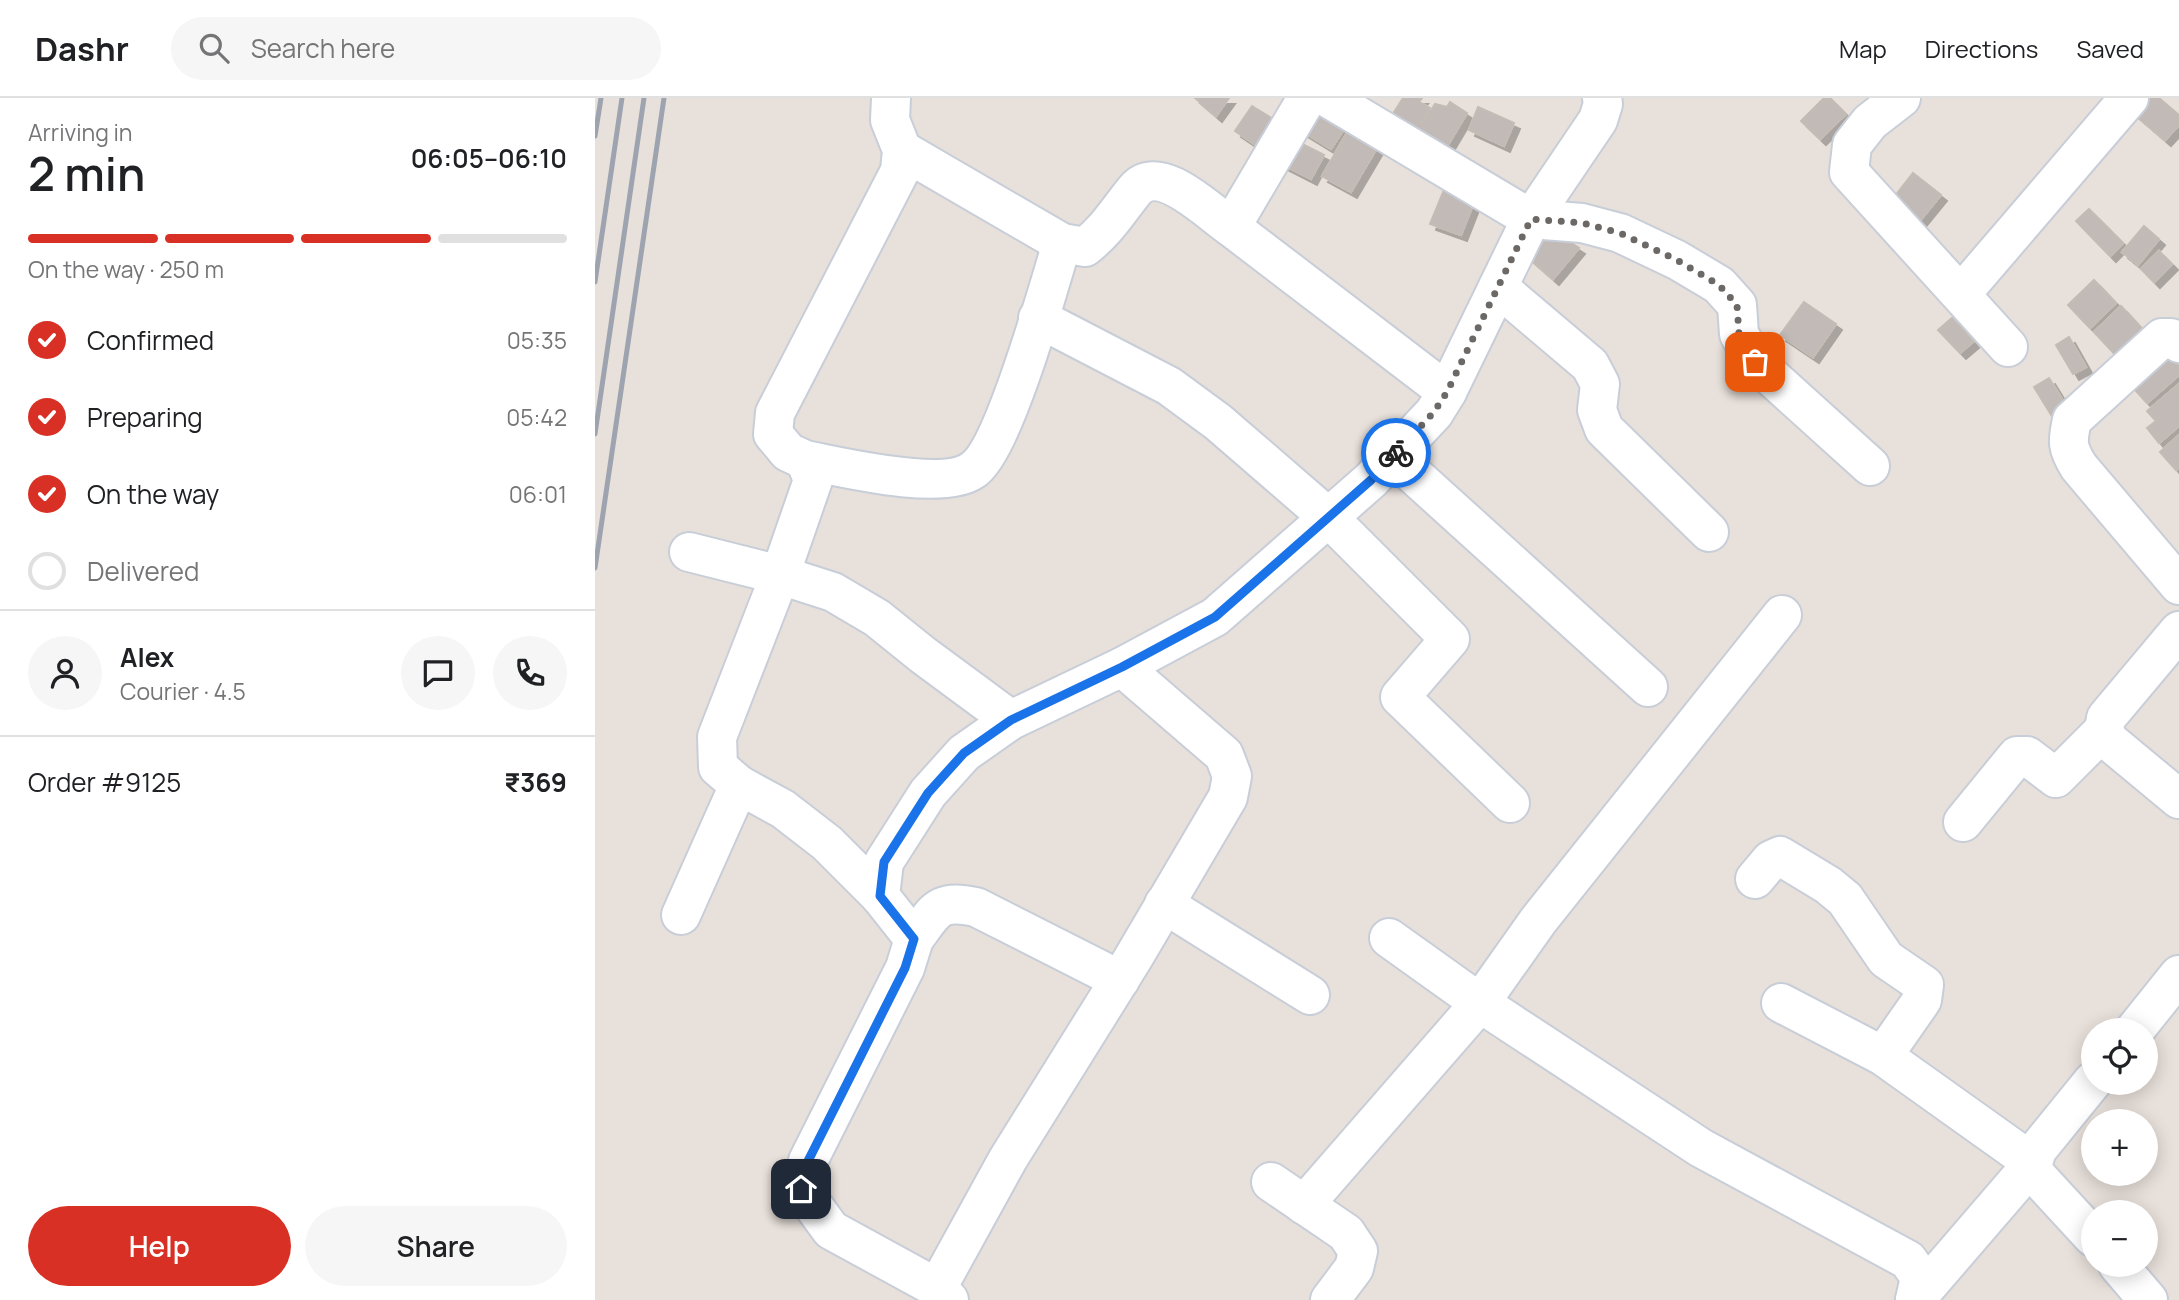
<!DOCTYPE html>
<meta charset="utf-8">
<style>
body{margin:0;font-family:Manrope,sans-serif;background:#f6f6f6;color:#202124;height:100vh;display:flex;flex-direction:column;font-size:26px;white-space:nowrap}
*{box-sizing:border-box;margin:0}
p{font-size:23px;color:#757577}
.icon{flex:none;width:38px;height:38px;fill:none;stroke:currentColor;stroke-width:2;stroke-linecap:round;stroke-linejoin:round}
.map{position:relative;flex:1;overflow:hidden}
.side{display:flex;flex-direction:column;background:#fff;width:595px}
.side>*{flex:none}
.tools{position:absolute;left:1486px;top:920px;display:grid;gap:14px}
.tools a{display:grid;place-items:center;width:77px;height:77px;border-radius:50%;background:#fff;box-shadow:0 4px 18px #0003;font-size:35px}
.pin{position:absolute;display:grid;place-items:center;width:60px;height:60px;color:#fff;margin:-30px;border-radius:14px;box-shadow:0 4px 10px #0006}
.courier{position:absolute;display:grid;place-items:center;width:70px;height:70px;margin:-35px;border:5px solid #1a73e8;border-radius:50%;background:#fff;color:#222;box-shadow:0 2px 9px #0007}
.overview em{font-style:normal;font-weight:600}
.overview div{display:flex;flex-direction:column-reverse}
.overview{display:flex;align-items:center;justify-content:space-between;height:119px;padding:0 28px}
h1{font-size:46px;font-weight:600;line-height:52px}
.bar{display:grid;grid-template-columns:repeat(4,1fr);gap:10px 7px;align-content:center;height:84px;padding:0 28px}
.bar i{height:9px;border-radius:5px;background:#e0e0e0}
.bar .active{background:#d93025}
.bar p{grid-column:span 4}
.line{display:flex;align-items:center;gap:18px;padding:0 28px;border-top:2px solid #e0e0e0}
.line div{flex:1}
.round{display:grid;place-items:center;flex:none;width:74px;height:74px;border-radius:37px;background:#f6f6f6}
ol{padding:0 28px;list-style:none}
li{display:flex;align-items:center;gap:21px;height:77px}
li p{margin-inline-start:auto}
li .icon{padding:7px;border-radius:50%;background:#d93025;color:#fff;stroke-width:4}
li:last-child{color:#757577}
li i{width:38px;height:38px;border:4px solid #e0e0e0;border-radius:50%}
.button{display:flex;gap:14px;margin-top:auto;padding:14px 28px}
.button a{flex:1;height:80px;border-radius:42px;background:#d93025;color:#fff;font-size:28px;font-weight:600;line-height:80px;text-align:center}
.button a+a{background:#f6f6f6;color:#202124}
header{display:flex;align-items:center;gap:42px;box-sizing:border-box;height:98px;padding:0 35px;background:#fff;border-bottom:2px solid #e0e0e0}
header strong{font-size:33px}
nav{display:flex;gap:38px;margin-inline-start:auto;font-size:24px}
.search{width:490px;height:63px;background:#f6f6f6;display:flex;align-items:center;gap:18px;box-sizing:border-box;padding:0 24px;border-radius:38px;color:#757577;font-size:26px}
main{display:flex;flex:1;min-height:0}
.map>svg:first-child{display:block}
.building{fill:#c1bab7;stroke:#c3bbb4;stroke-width:2;filter:url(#shadow)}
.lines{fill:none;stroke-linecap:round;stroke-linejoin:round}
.minor-casing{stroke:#c8ced8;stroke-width:42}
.minor{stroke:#fff;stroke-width:38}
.rail{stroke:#9ea3b0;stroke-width:5}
.done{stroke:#6b6866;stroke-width:7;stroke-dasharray:0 12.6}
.route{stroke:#1a73e8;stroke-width:9}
</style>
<header>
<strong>Dashr</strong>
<div class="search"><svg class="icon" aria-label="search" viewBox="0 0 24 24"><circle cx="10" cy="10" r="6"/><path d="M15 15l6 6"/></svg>Search here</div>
<nav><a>Map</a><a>Directions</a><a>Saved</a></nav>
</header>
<main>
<section class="side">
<div class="overview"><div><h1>2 min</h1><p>Arriving in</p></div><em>06:05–06:10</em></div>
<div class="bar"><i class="active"></i><i class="active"></i><i class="active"></i><i></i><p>On the way · 250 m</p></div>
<ol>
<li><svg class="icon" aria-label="check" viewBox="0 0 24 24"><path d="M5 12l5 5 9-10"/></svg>Confirmed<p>05:35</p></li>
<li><svg class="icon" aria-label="check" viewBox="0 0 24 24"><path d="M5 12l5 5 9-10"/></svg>Preparing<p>05:42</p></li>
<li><svg class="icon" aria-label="check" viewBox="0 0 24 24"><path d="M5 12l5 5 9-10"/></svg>On the way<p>06:01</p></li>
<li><i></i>Delivered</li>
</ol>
<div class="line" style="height:126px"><a class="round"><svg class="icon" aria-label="person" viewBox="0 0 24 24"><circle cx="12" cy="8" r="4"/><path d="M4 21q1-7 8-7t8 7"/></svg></a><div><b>Alex</b><p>Courier · 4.5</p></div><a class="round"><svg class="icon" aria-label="chat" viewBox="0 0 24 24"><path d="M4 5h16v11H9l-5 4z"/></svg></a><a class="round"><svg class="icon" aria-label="phone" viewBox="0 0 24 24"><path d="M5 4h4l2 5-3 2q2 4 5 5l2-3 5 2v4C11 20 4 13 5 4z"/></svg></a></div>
<div class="line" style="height:91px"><div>Order #9125</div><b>₹369</b></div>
<div class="button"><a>Help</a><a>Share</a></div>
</section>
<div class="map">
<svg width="1584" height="1202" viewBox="0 0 1584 1202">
<defs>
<filter id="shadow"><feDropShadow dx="6" dy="6" stdDeviation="0" flood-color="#0004"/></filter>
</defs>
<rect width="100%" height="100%" fill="#e8e0da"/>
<!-- building -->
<g class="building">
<path d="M600,0H634L621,18Z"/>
<path d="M808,0H827L824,4L835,10L819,34L796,19Z"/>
<path d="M1229,0H1235L1251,16L1225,41L1206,23Z"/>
<path d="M1545,0H1564L1584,17V27L1570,42L1535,12Z"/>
<path d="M855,4L872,15L850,52L822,36L840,6L852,9Z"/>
<path d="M717,7L751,28L736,51L702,30Z"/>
<path d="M657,8L681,23L664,49L640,33Z"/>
<path d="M883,9L919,25L909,48L874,32Z"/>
<path d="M754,31L783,48L756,94L727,78Z"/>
<path d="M693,39L729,57L716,81L681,63Z"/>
<path d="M1318,75L1346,97L1323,125L1296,103Z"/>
<path d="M849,92L879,104L866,137L835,126Z"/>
<path d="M1494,111L1528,145L1515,158L1481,123Z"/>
<path d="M1549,128L1564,141L1543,167L1527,154Z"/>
<path d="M955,131L984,150L958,181L926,153Z"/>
<path d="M1564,153L1577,166L1559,184L1546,171Z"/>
<path d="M1499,182L1521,205L1495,230L1473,207Z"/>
<path d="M1209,204L1241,226L1218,259L1185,237Z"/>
<path d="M1526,208L1556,241L1529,266L1499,234Z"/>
<path d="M1357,220L1378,244L1365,255L1343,232Z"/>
<path d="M1474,239L1491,269L1478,276L1461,247Z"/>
<path d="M1570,254L1584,269V277L1552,305L1534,285Z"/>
<path d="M1454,280L1473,311L1458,320L1439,289Z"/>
<path d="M1584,286V328L1564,345L1552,330L1561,323L1552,313Z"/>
<path d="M1584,337V369L1581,372L1565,354Z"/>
</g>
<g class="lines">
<!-- minor casing -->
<g class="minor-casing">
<g id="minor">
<path d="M712,0L636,129L852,294"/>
<path d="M733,0L936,121L987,125L1025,135L1082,162L1124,187L1142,207L1144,236L1160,264L1275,368"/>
<path d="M1306,0L1275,24L1257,47L1254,74L1413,249"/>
<path d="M307,52L467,145L490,149C513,131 522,114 540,92C564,63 614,114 636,129"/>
<path d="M903,189L995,267L1005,286L1002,312L1009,331L1114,434"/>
<path d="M1366,196L1534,0"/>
<path d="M443,220L574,288L623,324L734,420L855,541L805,599L915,705"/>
<path d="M1584,245L1576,240H1567L1477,322C1472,344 1472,350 1484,369L1584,487"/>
<path d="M798,358L1053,589"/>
<path d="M210,362C246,369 348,394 378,372C409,351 454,188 467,145"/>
<path d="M94,454L185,477L238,494L282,520L328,557L416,622"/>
<path d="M1584,533L1511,620L1509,632L1514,643L1584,701"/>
<path d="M1368,724L1422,658H1432L1461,680L1509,632"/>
<path d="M1160,781L1176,762L1185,758L1233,787L1250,801L1291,861L1329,887L1327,902L1288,958"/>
<path d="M285,798L232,745L188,711L144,687L123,669L122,639L185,477L218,382L210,362L193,354L178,336L180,315L305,73L307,52L295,22L296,0"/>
<path d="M569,806L715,897"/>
<path d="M86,817L144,687"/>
<path d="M794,840L885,905L1106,1050L1313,1162L1325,1179L1320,1202"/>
<path d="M319,841C341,812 342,801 381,809L525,882"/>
<path d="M1186,905L1288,958L1438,1065L1320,1202"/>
<path d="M1539,933L1584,877"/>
<path d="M1498,983L1442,1052L1438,1065L1440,1076L1498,1139"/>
<path d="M676,1084L751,1135L763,1153L759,1170L735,1202"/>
<path d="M709,1107L885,905L943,823L1187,517"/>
<path d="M1523,1167L1553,1202"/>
<path d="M342,1190L413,1061L537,862L633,699L637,678L629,657L527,569"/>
<path d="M354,1202L342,1190L236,1132L206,1091L213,1063L310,870L319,841L285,798L289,764L333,695L369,655L416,622L527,569L620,519L776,382L839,315L852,294L936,121L1003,22L1008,6L1007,0"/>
</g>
</g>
<!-- minor -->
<use href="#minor" class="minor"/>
<!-- rail -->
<g class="rail">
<path d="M0,38L6,0"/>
<path d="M0,184L27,0"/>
<path d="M0,336L49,0"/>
<path d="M0,470L69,0"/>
</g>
</g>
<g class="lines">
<!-- done -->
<path class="done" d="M801,355L839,314L852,294L936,121L987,125L1025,135L1082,162L1124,187L1142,207L1144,236L1160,264"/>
<!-- route -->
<path class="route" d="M206,1091L213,1063L310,870L319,841L285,798L289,764L333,695L369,655L416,622L527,569L620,519L776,382L801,355"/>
</g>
</svg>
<div class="tools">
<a><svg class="icon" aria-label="locate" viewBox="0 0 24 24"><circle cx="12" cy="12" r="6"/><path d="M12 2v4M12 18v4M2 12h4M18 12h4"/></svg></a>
<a>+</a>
<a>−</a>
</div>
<div class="pin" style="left:1160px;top:264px;background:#ea580c"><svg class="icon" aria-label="bag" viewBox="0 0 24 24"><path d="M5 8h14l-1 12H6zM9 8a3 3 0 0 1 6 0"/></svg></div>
<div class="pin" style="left:206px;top:1091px;background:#1f2937"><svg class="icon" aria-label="home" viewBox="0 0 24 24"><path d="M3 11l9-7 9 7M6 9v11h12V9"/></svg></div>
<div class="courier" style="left:801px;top:355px"><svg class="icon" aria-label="bike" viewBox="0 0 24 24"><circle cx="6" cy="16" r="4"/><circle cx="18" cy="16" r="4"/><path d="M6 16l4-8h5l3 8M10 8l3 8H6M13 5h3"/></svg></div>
</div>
</main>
